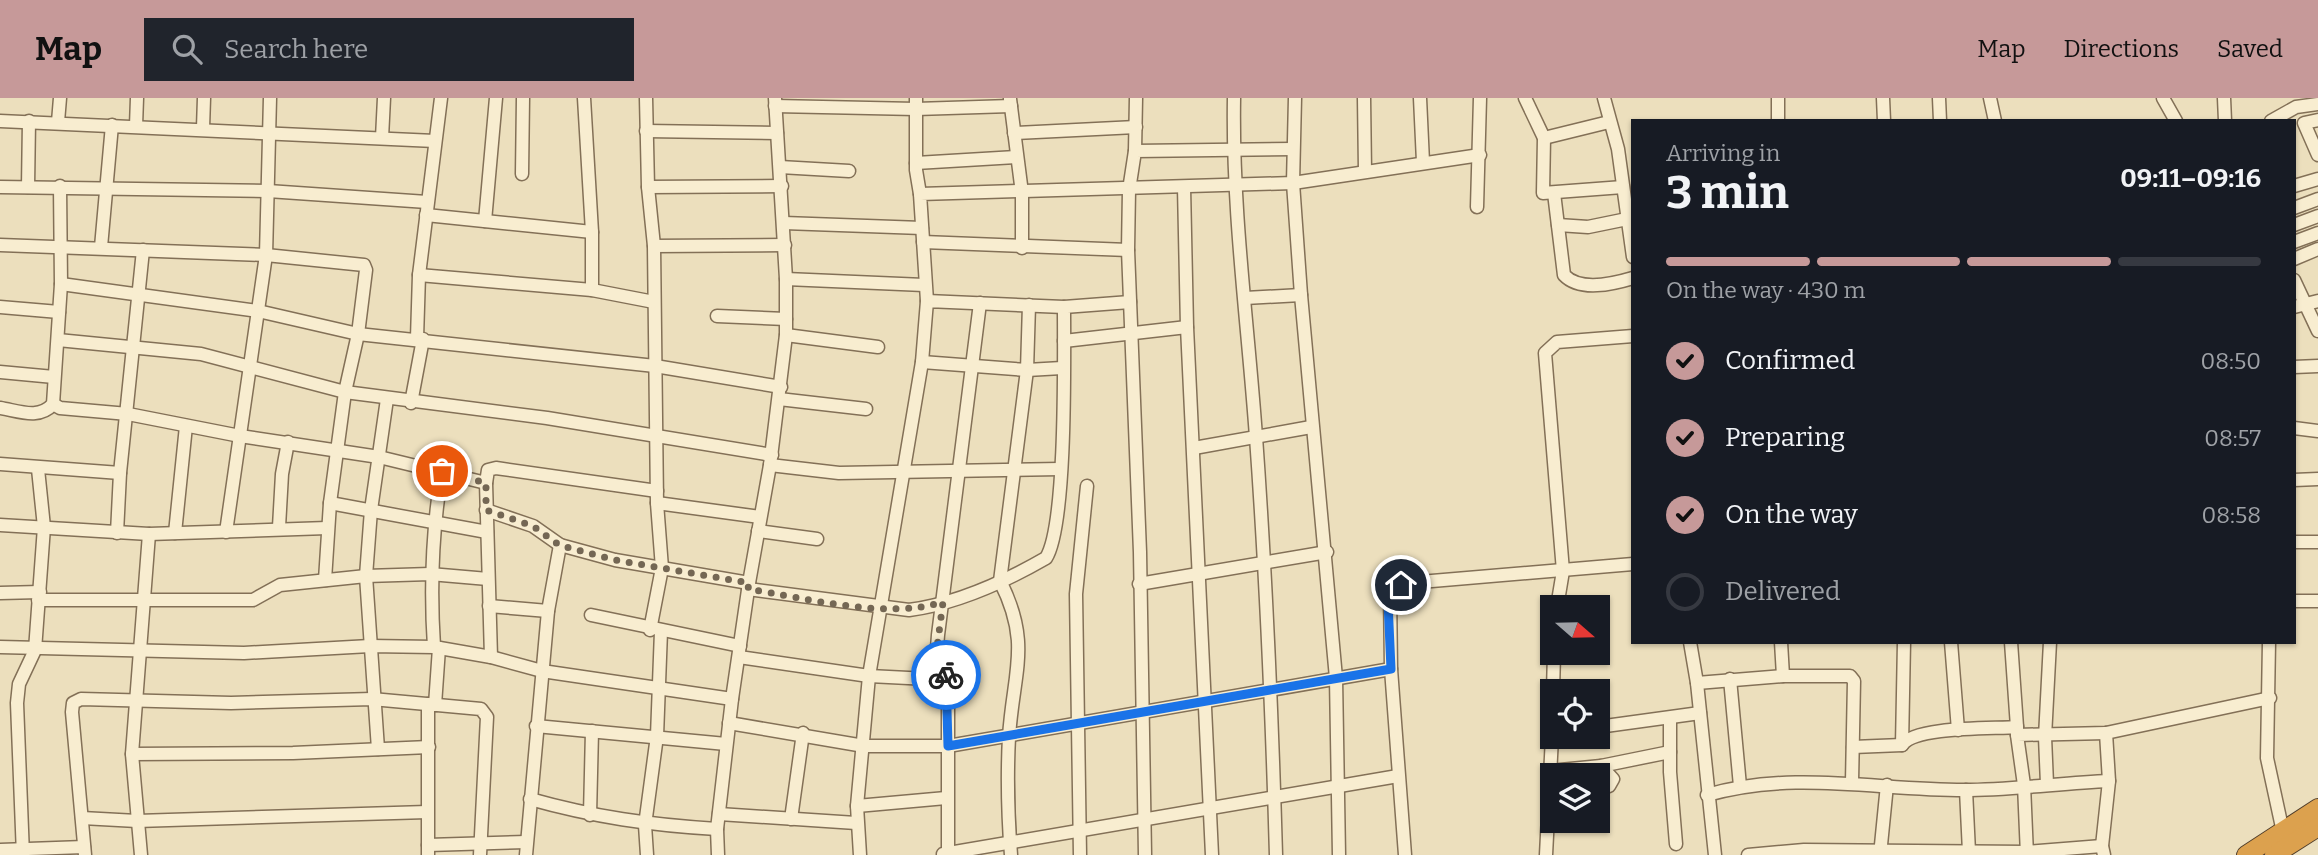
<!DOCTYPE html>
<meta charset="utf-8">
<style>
body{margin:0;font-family:Bitter,serif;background:#20242c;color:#f1f3f6;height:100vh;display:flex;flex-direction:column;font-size:26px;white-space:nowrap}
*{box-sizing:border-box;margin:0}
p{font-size:23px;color:#9ea1a6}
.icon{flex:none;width:38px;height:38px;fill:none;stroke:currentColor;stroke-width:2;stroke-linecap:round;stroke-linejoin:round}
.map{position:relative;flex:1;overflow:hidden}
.side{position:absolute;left:1631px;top:21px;width:665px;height:525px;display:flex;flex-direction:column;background:#171b24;border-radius:0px;box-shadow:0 2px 5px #0004}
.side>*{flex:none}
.needle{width:46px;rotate:110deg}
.fabs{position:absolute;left:1540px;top:497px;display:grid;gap:14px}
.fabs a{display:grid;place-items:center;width:70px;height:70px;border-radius:0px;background:#171b24;box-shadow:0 2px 5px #0004;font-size:35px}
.pin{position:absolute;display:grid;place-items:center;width:60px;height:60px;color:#fff;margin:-30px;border:4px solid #fff;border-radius:50%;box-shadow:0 2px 7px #0007}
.courier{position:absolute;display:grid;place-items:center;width:70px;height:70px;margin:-35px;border:5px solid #1a73e8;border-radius:50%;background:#fff;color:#222;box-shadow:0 2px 9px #0007}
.summary em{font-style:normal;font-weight:700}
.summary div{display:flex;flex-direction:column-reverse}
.summary{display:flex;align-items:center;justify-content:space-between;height:119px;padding:0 35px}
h1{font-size:46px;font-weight:700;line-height:52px}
.bar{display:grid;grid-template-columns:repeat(4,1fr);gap:10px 7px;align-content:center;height:84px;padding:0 35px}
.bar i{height:9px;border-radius:5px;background:#363941}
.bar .active{background:#c69999}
.bar p{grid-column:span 4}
ol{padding:0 35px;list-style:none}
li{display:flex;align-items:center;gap:21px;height:77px}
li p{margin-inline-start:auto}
li .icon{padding:7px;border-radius:50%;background:#c69999;color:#111;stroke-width:4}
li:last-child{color:#9ea1a6}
li i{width:38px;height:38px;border:4px solid #363941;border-radius:50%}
header{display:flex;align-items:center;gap:42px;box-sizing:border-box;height:98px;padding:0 35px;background:#c69999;color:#111}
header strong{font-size:33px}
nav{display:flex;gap:38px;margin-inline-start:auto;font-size:24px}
.search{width:490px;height:63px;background:#20242c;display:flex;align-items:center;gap:18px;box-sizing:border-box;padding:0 24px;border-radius:0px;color:#9ea1a6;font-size:26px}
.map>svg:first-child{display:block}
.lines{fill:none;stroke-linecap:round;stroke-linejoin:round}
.minor-casing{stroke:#837057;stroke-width:15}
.highway-casing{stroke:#513e2b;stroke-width:20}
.minor{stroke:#f8edd0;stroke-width:12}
.highway{stroke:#dca14e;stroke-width:18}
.done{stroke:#746754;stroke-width:7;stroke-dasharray:0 12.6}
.route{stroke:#1a73e8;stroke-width:9}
</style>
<header>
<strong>Map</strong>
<div class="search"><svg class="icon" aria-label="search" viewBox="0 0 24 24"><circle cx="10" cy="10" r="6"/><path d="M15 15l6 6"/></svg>Search here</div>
<nav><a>Map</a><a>Directions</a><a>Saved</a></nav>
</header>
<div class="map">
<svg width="2318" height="757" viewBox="0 0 2318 757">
<rect width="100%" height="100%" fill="#ecdfbd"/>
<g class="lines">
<!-- minor casing -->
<g class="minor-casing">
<g id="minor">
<path d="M584,0L592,134V192"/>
<path d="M646,0L648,89L654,148L657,405L662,470L650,532"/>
<path d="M916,0V72L920,96"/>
<path d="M1234,0C1232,113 1248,226 1256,339C1266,478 1272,617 1276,757"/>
<path d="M1295,0L1293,85L1301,197L1336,580L1339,757"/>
<path d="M1364,0L1365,73"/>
<path d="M1420,0L1423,64"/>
<path d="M1525,0L1544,40L1543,95L1623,89"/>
<path d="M1604,0L1618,51L1633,159"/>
<path d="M1778,0V23"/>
<path d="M1883,0L1884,23"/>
<path d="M1939,0L1940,23"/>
<path d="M1990,0L1995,23"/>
<path d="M2163,0L2176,23"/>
<path d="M2224,0L2225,23"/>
<path d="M1010,1L1022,95V150"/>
<path d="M775,8L916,11L1011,8"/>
<path d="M2318,22L2304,25L2318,57"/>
<path d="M0,23L435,43"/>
<path d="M2271,23L2296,9L2318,6"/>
<path d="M58,24L60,0"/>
<path d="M136,28L137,0"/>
<path d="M203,30L204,0"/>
<path d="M646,33L777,35"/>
<path d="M1014,35L1136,29"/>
<path d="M382,40L384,0"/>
<path d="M1544,40L1609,24"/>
<path d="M1135,53L1136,0"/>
<path d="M916,65L1016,59"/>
<path d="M780,69L849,73"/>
<path d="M522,76L523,0"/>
<path d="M2294,88L2318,81"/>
<path d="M0,89L268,93L427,104"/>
<path d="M28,89L29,23"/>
<path d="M648,89L782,88"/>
<path d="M1184,89L1187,229L1212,757"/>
<path d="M1554,95L1564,177C1580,194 1613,186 1633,180"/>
<path d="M1477,109L1480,0"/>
<path d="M2294,110L2318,101"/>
<path d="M426,117L592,134"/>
<path d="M485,123L496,0"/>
<path d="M784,125L922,130"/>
<path d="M1558,127L1588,129L1632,120"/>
<path d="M2294,127L2318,118"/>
<path d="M923,144L1128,152"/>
<path d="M2294,144L2318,135"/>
<path d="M0,147L266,157L364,167L366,172L358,236L345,294L330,405L325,482"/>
<path d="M654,148L785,147"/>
<path d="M101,149L112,27"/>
<path d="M2294,161L2318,151"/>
<path d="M419,177L592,192L654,204"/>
<path d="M786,181L924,187"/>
<path d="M2294,182L2318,233"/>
<path d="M61,186L258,213L358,236L655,268L781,289"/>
<path d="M1245,200L1301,197"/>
<path d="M927,203L920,96L1293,85L1480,57"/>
<path d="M0,209L59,214"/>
<path d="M2294,209L2318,203"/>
<path d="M717,218L786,221"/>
<path d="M786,237L878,249"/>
<path d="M417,240L419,177L441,0"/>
<path d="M58,242L201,256L345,294L547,320L772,357"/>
<path d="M1064,243L1187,229"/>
<path d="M922,264L1027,272L1062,270"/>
<path d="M2294,269L2318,268"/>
<path d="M0,274L54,279"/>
<path d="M779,301L866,311"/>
<path d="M411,305L423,241"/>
<path d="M53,306L60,310L128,316L240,338L379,359L486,385"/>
<path d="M0,310C19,313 39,322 53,306L61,186L60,88"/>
<path d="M2294,330L2318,333"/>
<path d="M1194,350L1311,329"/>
<path d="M0,366L120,375"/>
<path d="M770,367L839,375L1060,371"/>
<path d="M2294,382L2318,381"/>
<path d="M330,405L487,434"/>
<path d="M657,405L760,419"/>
<path d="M486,412L533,428L560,447L615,462L749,485"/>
<path d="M0,427L149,436L327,430"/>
<path d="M279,429L282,376L288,344"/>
<path d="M758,433L817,441"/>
<path d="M226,434L266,157L270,0"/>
<path d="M117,435L120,375L143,152"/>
<path d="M175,435L186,328"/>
<path d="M2294,444H2318"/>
<path d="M1139,486L1327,454"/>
<path d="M748,491L909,512C955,506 1006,483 1046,460C1067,427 1064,256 1064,209L1130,204"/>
<path d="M0,495L40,494"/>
<path d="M38,502H253L280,487L366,478L430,476L488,481"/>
<path d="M2294,503H2318"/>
<path d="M489,508L548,513"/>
<path d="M1557,509L1563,473L1545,255L1557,244L1633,238"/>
<path d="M591,517L740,548"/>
<path d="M1690,544L1697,585L1715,757"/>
<path d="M1781,544L1783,578"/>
<path d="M1951,544L1958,632"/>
<path d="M2011,544L2017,629"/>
<path d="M2269,544L2267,660L2283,734"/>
<path d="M0,549L244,555L370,548L434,549L491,559L542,573L732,601"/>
<path d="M434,549C430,489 432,433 442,373"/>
<path d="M491,559L486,385L488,372L496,370L657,393"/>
<path d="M739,559L869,578L948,582"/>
<path d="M1730,581L1740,688"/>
<path d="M1697,585L1783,578H1850L1854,583L1852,684"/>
<path d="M1553,593L1554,555"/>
<path d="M428,606V757"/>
<path d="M435,607L439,550"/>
<path d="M1670,620V674L1676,746"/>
<path d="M729,625L864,648H948L1391,571"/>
<path d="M536,628L726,646"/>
<path d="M1598,629L1700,615"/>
<path d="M1902,647L1904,544"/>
<path d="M1853,649L1902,647C1915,628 1993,631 2017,629V637"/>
<path d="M378,651L366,478L371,412L387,301"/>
<path d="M132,656L293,655L429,649"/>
<path d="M1550,673L1601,668L1670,654"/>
<path d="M2047,686L2045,639L2050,544"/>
<path d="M1598,691L1609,688L1613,681L1601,668"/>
<path d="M1966,692L1969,754"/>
<path d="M1707,697C1794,672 1876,692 1964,692C2012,692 2061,685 2109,683"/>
<path d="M530,701C594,719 650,727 717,731"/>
<path d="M857,708L946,700"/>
<path d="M719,716L856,725"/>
<path d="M590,717L592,633"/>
<path d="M82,720L137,723L427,714"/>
<path d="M791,721L803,635"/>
<path d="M428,747L526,744"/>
<path d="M0,752L84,749"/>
<path d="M943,756L1398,678"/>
<path d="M23,757L17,605L19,586L35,552L44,429L38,371"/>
<path d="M85,757L72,614L73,605L81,601L231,605L372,601L481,611L487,619L480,757"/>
<path d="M141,757L132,656L149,436"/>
<path d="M526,757L548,513L560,447"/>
<path d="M647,757L645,727L657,638L661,533"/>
<path d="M718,757L717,731L732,601L749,485L770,367L786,237V181L775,0"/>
<path d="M860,757L857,708L869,578L922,264L927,203L1064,209"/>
<path d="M948,757V582L937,550L938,537L980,205"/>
<path d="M1011,757C1008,719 1007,677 1009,639C1013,574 1032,546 1000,483L1027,272L1029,207"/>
<path d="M1080,757L1076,496L1087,388"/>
<path d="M1145,757L1140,454L1128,152L1129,92L1135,53L1293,51"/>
<path d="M1405,757L1391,571L1390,494L1401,487L1420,484L1633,466"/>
<path d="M1546,757L1552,639"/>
<path d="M1748,757L1804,752L2026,754L2102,748"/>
<path d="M1880,757L1887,687"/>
<path d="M2027,757L2024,687L2017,637L2106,635L2270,600"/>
<path d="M2104,757L2102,748L2109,683L2106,635"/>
</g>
</g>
<!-- highway casing -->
<g class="highway-casing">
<g id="highway">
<path d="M2246,757L2318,710"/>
<path d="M2274,757L2318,729"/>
</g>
</g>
<!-- minor -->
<use href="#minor" class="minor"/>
<!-- highway -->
<use href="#highway" class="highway"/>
</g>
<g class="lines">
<!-- done -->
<path class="done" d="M442,373L486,385V412L533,428L559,447L615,462L749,485L748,491C807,500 885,522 943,504L937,550L946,577"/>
<!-- route -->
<path class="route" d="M946,577L948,648L1391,571L1388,504L1391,494L1401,487"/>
</g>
</svg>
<div class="fabs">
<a><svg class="needle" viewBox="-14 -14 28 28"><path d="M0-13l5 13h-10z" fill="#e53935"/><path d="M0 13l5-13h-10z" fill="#9ea1a6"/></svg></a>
<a><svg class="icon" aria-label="locate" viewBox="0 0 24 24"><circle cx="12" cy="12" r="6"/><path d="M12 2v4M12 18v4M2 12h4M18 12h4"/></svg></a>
<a><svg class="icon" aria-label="layers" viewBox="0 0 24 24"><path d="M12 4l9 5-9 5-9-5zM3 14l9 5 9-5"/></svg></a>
</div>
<div class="pin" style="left:442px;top:373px;background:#ea580c"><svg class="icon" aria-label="bag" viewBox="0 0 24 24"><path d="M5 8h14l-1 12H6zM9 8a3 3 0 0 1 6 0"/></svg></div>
<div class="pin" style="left:1401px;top:487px;background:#1f2937"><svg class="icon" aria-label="home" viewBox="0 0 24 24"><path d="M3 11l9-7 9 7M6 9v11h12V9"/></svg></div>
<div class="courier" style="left:946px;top:577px"><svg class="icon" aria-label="bike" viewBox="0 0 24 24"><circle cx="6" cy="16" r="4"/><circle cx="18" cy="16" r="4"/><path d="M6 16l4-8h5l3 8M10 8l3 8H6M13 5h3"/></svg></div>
<section class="side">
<div class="summary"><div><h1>3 min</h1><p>Arriving in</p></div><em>09:11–09:16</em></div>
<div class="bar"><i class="active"></i><i class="active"></i><i class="active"></i><i></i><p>On the way · 430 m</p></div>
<ol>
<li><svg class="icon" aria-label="check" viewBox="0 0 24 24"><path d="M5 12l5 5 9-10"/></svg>Confirmed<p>08:50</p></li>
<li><svg class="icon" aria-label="check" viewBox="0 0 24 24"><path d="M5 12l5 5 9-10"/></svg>Preparing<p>08:57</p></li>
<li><svg class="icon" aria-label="check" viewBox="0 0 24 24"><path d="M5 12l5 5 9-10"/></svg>On the way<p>08:58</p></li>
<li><i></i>Delivered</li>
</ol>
</section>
</div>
